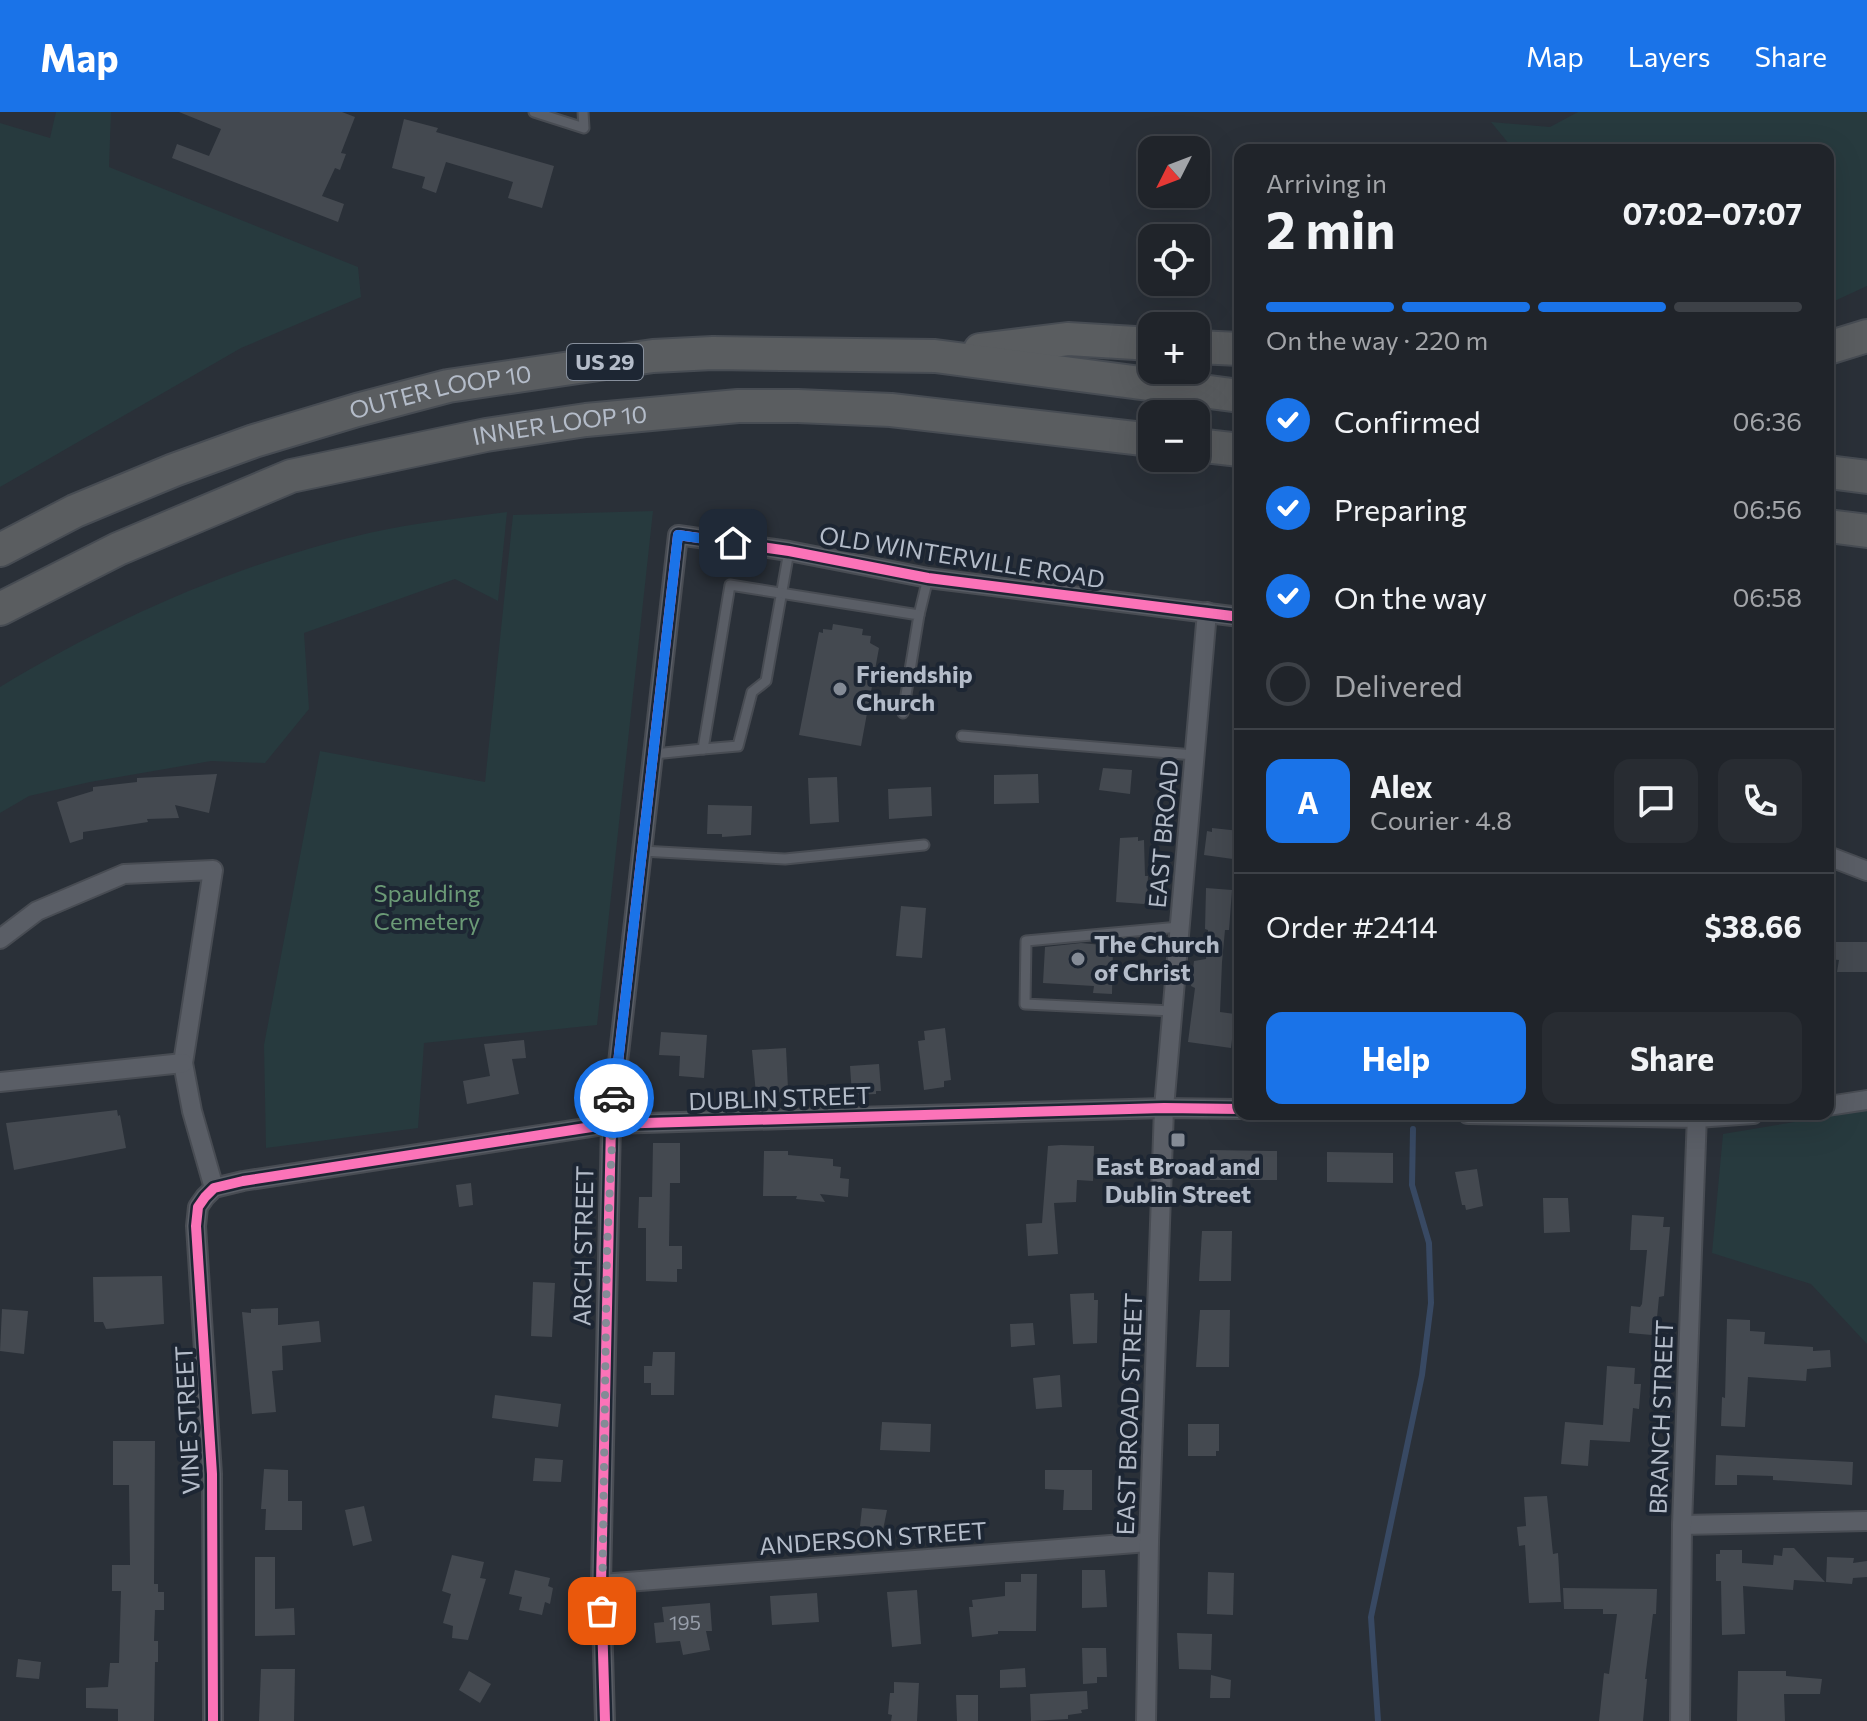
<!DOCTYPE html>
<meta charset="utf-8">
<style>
body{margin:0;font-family:Commissioner,sans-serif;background:#282c32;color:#f1f3f6;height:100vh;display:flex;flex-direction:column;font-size:30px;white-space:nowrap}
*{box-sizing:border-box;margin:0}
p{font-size:26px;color:#a2a4a8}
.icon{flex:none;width:44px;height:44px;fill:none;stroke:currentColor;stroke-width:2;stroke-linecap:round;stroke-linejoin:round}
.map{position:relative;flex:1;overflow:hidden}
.details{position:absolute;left:1234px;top:32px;width:600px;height:976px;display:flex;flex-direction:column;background:#20242a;border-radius:16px;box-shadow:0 8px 32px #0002,0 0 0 2px #3d4147}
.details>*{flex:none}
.needle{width:52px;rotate:228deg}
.buttons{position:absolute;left:1138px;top:24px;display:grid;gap:16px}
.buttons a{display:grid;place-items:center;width:72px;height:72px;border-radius:16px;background:#20242a;box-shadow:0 8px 32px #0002,0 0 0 2px #3d4147;font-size:40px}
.pin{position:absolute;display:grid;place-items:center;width:68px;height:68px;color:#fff;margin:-34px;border-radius:16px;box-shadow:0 4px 12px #0006}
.courier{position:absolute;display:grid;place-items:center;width:80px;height:80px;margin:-40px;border:6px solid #1a73e8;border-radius:50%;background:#fff;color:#222;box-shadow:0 2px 10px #0007}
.overview em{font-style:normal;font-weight:700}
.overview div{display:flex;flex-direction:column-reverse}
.overview{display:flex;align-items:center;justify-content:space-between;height:136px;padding:0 32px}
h1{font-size:52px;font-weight:700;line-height:60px}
.bar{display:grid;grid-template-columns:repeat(4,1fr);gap:12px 8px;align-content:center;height:96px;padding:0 32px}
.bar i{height:10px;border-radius:6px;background:#3d4147}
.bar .selected{background:#1a73e8}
.bar p{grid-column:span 4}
.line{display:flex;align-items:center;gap:20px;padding:0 32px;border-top:2px solid #3d4147}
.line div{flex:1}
.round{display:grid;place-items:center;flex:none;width:84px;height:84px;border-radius:16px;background:#282c32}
ol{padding:0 32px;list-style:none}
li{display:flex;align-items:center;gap:24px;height:88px}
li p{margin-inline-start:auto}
li .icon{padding:8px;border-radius:50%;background:#1a73e8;color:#fff;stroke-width:4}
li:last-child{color:#a2a4a8}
li i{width:44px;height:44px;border:4px solid #3d4147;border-radius:50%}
.primary-button{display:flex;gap:16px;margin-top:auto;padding:16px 32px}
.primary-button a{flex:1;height:92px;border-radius:16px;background:#1a73e8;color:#fff;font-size:32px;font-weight:700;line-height:92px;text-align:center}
.primary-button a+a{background:#282c32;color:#f1f3f6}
header{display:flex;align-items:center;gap:48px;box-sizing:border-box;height:112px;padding:0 40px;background:#1a73e8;color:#fff}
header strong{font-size:38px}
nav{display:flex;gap:44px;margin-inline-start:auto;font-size:28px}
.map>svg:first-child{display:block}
.green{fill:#273a3e}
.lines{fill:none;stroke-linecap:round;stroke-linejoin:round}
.stream{stroke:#384963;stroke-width:6}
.building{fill:#444950}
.service-casing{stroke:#484c53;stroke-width:13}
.minor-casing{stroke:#484c53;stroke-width:22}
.motorway-casing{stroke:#474c53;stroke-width:36}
.service{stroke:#5a5e66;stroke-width:9}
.minor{stroke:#5a5e66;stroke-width:18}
.motorway{stroke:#5a5d60;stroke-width:32}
.cycleway-casing{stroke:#1d2633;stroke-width:15}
.cycleway{stroke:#fb73b8;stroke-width:10}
.done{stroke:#848b96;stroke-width:8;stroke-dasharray:0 14.4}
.route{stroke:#1a73e8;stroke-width:10}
.poi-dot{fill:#848b96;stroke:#1d2633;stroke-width:3}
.labels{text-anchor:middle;stroke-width:8;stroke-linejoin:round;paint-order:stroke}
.number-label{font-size:20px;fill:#989fab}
.shield{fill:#1d2633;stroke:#878f9c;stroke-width:2}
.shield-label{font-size:22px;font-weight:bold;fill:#b4bcc9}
.street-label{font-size:24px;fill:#b4bcc9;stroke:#1d2633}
.poi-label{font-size:24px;font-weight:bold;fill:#b4bcc9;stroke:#1d2633;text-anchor:start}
.park-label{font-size:24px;fill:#6b9a76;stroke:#1d2633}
</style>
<header>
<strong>Map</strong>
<nav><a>Map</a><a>Layers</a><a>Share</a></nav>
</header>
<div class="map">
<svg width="1867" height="1609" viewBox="0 0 1867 1609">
<rect width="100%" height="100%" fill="#2a3038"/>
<!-- green -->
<g class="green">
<path d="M56,0H111L109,55L358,155L361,185L241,236L0,375V11L50,26Z"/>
<path d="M1578,0H1867V174L1828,192V38H1514L1491,10L1550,15Z"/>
<path d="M653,399L597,913L424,931L418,1016L266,1036L264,933L320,639L485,670L513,403Z"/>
<path d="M507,400L498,489L455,467L304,521L309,597L265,651L211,649L90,670L29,684L0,701V575C112,507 241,450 369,421C414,411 461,406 507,400Z"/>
<path d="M1867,998V1232L1811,1172L1712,1141L1723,1022Z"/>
</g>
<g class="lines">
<!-- stream -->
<path class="stream" d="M1378,1609L1371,1505L1422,1263L1431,1191L1429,1131L1412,1073L1413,1017"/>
</g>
<!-- building -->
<g class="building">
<path d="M179,0H342L355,5L341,41L346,42L340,58L335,56L322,84L344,92L338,110L172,46L177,32L209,44L221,17Z"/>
<path d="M404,7L438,16L436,20L554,54L542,96L508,86L513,70L446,50L436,81L422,76L425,65L392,56Z"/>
<path d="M833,512L863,517L862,523L871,524L870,531L879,536L861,634L799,623L819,520L823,521V517L832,518Z"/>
<path d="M1103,656L1132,658L1130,682L1099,678Z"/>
<path d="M217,662L209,701L175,693L179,706L147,707L148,710L83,720V727L70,731L57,690L93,679V675L137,670V666Z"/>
<path d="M1038,662L1039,691L994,692V663Z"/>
<path d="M837,665L839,710L810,712L808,666Z"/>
<path d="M931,675L932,704L889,707L888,677Z"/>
<path d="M708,693L752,694L751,723L722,725V722H707Z"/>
<path d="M1212,716L1240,719V748L1204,743L1207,719L1212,720Z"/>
<path d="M1138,725V729L1144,728L1145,764H1148L1147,789L1144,792L1116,790L1120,726Z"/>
<path d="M1206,776L1232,778L1229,818H1225L1222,850L1220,900L1235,902L1231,936L1188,930L1195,876L1191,874L1194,849L1206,847L1208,818L1205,817Z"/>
<path d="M901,794L926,796L922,846L896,844Z"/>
<path d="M1828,830H1867V860H1837L1839,848L1828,847Z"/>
<path d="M1081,831L1113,834L1112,882L1093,881L1094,874L1043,871L1045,835Z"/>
<path d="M945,916L951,968L944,969V975L924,978L918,929L925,928L924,919Z"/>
<path d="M661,920L707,923L704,966L679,964L680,944L659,943Z"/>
<path d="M524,928L526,946L512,947L519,982L467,992L463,969L490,964L484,932Z"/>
<path d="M786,936L788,977L786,980L756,982L752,938Z"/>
<path d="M879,952L881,979H876V982L852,983L850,954Z"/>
<path d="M117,998L118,1004L120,1003L126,1036L14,1058L6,1011Z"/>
<path d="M653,1031H680V1071H670L669,1134H682V1157H677V1170L646,1169V1116H638L639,1085H652Z"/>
<path d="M1061,1033L1094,1034L1093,1069L1077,1068L1076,1090L1054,1091L1058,1142L1028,1144L1026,1112L1042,1111L1048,1034Z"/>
<path d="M1210,1038L1277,1039V1068H1210Z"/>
<path d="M764,1039H788V1043L833,1047V1054L841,1055L840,1066L849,1067L848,1085L820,1082L825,1090L796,1087L797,1084H763Z"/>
<path d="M1327,1040L1393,1041V1071L1327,1070Z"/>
<path d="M1477,1057L1483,1094L1466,1098L1465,1093H1462L1455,1060Z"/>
<path d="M471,1071L473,1093L459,1095L456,1073Z"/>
<path d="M1543,1086H1568L1570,1120L1544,1121Z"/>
<path d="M1632,1103L1664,1105L1663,1115H1670L1664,1184L1659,1185L1656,1216L1653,1215L1652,1223L1629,1221L1631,1194L1640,1195L1642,1192L1647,1138H1630Z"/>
<path d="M1202,1119H1232L1231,1169H1199Z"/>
<path d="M162,1164L164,1212L106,1217L103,1210H94L93,1165Z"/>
<path d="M533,1170L555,1171L552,1225L531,1224Z"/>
<path d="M1094,1181V1188H1098L1097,1231L1073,1232L1070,1182Z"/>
<path d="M278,1196V1213L319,1209L321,1230L282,1234L283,1258L272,1259L276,1300L252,1302L242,1200L251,1201V1197Z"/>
<path d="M2,1197L28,1199L24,1242L0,1239Z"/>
<path d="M1200,1198H1230L1229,1255H1196Z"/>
<path d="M1727,1207L1750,1208V1219L1765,1220L1764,1232L1813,1235V1239L1830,1238L1831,1255L1807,1257L1806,1269L1748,1265L1745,1315L1721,1314L1722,1285L1725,1286Z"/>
<path d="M1033,1211L1035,1233L1011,1235L1010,1212Z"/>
<path d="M653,1240H675L674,1283H651V1271H644V1254H652Z"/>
<path d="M1607,1254L1635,1256L1634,1272H1641L1639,1297L1633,1296L1630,1330L1590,1328L1588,1354L1561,1352L1565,1310L1603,1313Z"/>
<path d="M1060,1263L1062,1295L1036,1297L1033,1266Z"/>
<path d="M495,1283L561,1292L558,1315L492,1306Z"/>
<path d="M882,1310L931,1312L930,1340L880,1338Z"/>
<path d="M1188,1312H1219V1339H1216V1344H1188Z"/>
<path d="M113,1329H155L154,1472H158V1480H164V1498H155L154,1529H158V1550H155L154,1609H118V1597L86,1596V1576L108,1575L110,1551H119L121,1479H112V1453H130L129,1373H113Z"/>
<path d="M1716,1343L1853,1350L1852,1373L1773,1368V1364L1737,1363V1373H1715Z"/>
<path d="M535,1346L563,1348L561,1370L533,1369Z"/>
<path d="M264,1357L288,1358V1389H302V1418H265L266,1397H261Z"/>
<path d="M1045,1358H1092V1398H1063L1064,1378L1045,1377Z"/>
<path d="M1547,1384L1553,1442L1558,1441L1561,1490L1529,1491L1525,1433L1519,1434L1517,1415L1526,1414L1524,1385Z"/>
<path d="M364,1394L372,1429L353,1434L345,1398Z"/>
<path d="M862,1396L887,1398L883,1418L860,1414Z"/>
<path d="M1783,1436H1794L1825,1470L1794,1468L1793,1478L1743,1474L1745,1522L1722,1523L1721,1469H1716V1442H1720V1438H1742V1451L1773,1453L1774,1443L1782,1444Z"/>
<path d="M452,1443L484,1450L480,1466L486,1467L468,1528L452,1526L453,1514L443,1511L451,1482L442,1479Z"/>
<path d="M255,1445H275V1497L294,1496L295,1523L255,1524Z"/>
<path d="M1827,1445L1854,1446L1853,1451L1867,1449V1465L1853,1466L1852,1472L1826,1470Z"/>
<path d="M515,1458L550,1466L548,1474L553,1476L550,1492L545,1490L542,1503L519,1498L522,1485L509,1482Z"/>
<path d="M1082,1458H1105L1107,1495L1082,1496Z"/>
<path d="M1208,1460L1234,1461L1233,1503L1207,1502Z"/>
<path d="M1021,1462H1037L1036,1519H998V1522L972,1525L969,1495H973L972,1488L1005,1484V1470H1021Z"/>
<path d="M1563,1476L1657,1477L1656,1502H1653L1645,1567H1647L1643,1609H1599L1604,1561L1609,1562L1617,1502H1603V1497H1564Z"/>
<path d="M917,1478L921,1532L892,1535L887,1480Z"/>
<path d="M817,1481L819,1510L772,1513L770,1484Z"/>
<path d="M710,1491L712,1519H706L710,1538L683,1543L680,1529L656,1531L654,1511L664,1510L662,1495Z"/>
<path d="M1177,1521L1212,1522L1211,1558L1179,1557Z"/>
<path d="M1082,1536H1106L1107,1565H1097V1571L1083,1572Z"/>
<path d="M18,1547L41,1550L39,1567L16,1565Z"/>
<path d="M1025,1556L1026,1575L1000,1576V1558Z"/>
<path d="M261,1557H295L294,1609H259Z"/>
<path d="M469,1559L491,1572L480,1591L459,1578Z"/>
<path d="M1738,1559H1786V1564L1822,1567L1820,1582H1784L1785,1609H1737Z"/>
<path d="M1211,1563L1231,1568L1230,1586H1210Z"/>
<path d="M894,1570L919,1571L917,1609H891L892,1603L888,1602L890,1581H894Z"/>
<path d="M1087,1579L1088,1597L1081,1598L1082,1601L1068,1603V1607L1031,1609L1030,1582Z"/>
<path d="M956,1583H978V1609H957Z"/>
</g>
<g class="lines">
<!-- service casing -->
<g class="service-casing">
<g id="service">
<path d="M534,0L584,16L583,0"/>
<path d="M919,503L928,466"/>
<path d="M962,624L1194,643"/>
<path d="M703,637L738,634L752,580L766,569L789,439"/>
<path d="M654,642L703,637L730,473L919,503L903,601"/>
<path d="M642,739L785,747L924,733"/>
<path d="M1172,899L1025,892L1026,829L1179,815"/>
</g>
</g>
<!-- minor casing -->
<g class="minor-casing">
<g id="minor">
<path d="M1828,744L1867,759"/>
<path d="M0,827L37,799L124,762L213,758L183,951L192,999L214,1076"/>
<path d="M0,970L183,951"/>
<path d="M1828,994L1867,988"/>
<path d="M1468,1002L1697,1006L1753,1002"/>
<path d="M1682,1413L1867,1409"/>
<path d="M601,1472L1149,1430"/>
<path d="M213,1609L212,1362L196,1114L198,1095L205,1085L214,1076L243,1069L611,1012L1164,996L1240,997"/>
<path d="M605,1609L601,1472L611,1012L678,423L789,439L928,466L1240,505"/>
<path d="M1146,1609L1149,1430L1164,996L1207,500"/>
<path d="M1680,1609L1682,1413L1697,1002"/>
</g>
</g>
<!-- motorway casing -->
<g class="motorway-casing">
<g id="motorway">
<path d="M1196,235L1240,237"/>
<path d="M1828,236L1867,224"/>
<path d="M980,238L1068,227L1152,232"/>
<path d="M1196,333L1240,338"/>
<path d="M1828,360L1867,365"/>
<path d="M1828,414L1867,419"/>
<path id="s1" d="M0,438L75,399L174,358L254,329L357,298L448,274L653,244L713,241L935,244L1240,284"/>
<path id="s2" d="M0,497L118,437L291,364L486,323L586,308L738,294H798L891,298L1152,328"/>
</g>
</g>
<!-- service -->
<use href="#service" class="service"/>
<!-- minor -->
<use href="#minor" class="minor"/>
<!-- motorway -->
<use href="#motorway" class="motorway"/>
<!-- cycleway casing -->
<g class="cycleway-casing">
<g id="cycleway">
<path d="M213,1609L212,1362L196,1114L198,1095L205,1085L214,1076L243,1069L611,1012L1164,996L1240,997"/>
<path d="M605,1609L601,1472L611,1012L678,423L789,439L928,466L1240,505"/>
</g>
</g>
<!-- cycleway -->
<use href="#cycleway" class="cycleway"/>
</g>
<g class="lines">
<!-- done -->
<path class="done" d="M602,1499L607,1138L614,986"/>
<!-- route -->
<path class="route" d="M614,986L678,423L733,431"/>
</g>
<!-- markers -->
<g class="poi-dot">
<circle cx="840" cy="577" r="8"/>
<circle cx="1078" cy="847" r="8"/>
<rect x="1170" y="1020" width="16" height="16" rx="4"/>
</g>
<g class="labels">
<!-- number labels -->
<g class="number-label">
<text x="685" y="1518">195</text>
</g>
<!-- shield labels -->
<rect class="shield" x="567" y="232" width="76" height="36" rx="6"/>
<g class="shield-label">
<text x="605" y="258">US 29</text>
</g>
<!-- street labels -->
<g class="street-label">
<text dy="8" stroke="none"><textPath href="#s1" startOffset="470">OUTER LOOP 10</textPath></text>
<text dy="8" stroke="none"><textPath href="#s2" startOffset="594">INNER LOOP 10</textPath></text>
<text transform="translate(962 446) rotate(9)" y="8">OLD WINTERVILLE ROAD</text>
<text transform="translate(1164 722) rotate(-85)" y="8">EAST BROAD</text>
<text transform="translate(780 987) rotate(-2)" y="8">DUBLIN STREET</text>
<text transform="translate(584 1134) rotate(-89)" y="8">ARCH STREET</text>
<text transform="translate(1130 1302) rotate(-88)" y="8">EAST BROAD STREET</text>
<text transform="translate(1662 1305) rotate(-88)" y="8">BRANCH STREET</text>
<text transform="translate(188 1308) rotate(-93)" y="8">VINE STREET</text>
<text transform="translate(873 1427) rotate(-4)" y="8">ANDERSON STREET</text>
</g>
<!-- poi labels -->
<g class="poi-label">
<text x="856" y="571">Friendship<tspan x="856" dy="28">Church</tspan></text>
<text x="1094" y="841">The Church<tspan x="1094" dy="28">of Christ</tspan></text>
<text x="1178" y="1063" text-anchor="middle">East Broad and<tspan x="1178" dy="28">Dublin Street</tspan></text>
</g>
<!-- park labels -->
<g class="park-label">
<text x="427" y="790">Spaulding<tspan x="427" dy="28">Cemetery</tspan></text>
</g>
</g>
</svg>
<div class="buttons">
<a><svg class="needle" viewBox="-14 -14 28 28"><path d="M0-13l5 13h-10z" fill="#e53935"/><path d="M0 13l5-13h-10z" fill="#a2a4a8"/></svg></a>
<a><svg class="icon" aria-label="locate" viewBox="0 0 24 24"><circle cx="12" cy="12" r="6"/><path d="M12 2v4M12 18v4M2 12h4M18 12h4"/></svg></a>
<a>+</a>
<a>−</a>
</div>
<div class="pin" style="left:602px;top:1499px;background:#ea580c"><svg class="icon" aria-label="bag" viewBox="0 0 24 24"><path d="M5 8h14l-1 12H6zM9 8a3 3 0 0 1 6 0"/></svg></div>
<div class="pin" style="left:733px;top:431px;background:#1f2937"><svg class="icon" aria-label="home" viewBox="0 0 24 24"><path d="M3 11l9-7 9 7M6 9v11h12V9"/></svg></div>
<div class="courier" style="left:614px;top:986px"><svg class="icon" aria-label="car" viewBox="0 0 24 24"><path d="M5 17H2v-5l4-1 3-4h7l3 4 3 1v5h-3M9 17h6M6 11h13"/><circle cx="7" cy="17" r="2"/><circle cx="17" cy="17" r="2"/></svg></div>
<section class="details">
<div class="overview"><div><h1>2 min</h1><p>Arriving in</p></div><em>07:02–07:07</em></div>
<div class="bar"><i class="selected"></i><i class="selected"></i><i class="selected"></i><i></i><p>On the way · 220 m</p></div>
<ol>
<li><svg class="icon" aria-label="check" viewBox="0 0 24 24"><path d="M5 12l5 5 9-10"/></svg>Confirmed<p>06:36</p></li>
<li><svg class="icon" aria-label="check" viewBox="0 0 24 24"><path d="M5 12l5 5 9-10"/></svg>Preparing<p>06:56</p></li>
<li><svg class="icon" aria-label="check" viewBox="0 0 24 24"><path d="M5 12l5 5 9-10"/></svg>On the way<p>06:58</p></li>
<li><i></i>Delivered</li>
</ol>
<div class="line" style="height:144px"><b class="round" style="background:#1a73e8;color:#fff">A</b><div><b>Alex</b><p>Courier · 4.8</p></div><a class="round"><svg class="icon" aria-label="chat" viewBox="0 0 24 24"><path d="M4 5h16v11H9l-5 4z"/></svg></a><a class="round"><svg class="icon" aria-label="phone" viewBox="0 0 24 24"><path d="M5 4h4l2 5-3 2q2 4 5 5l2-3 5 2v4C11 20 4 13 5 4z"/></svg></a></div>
<div class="line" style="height:104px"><div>Order #2414</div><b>$38.66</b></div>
<div class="primary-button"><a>Help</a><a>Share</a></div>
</section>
</div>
